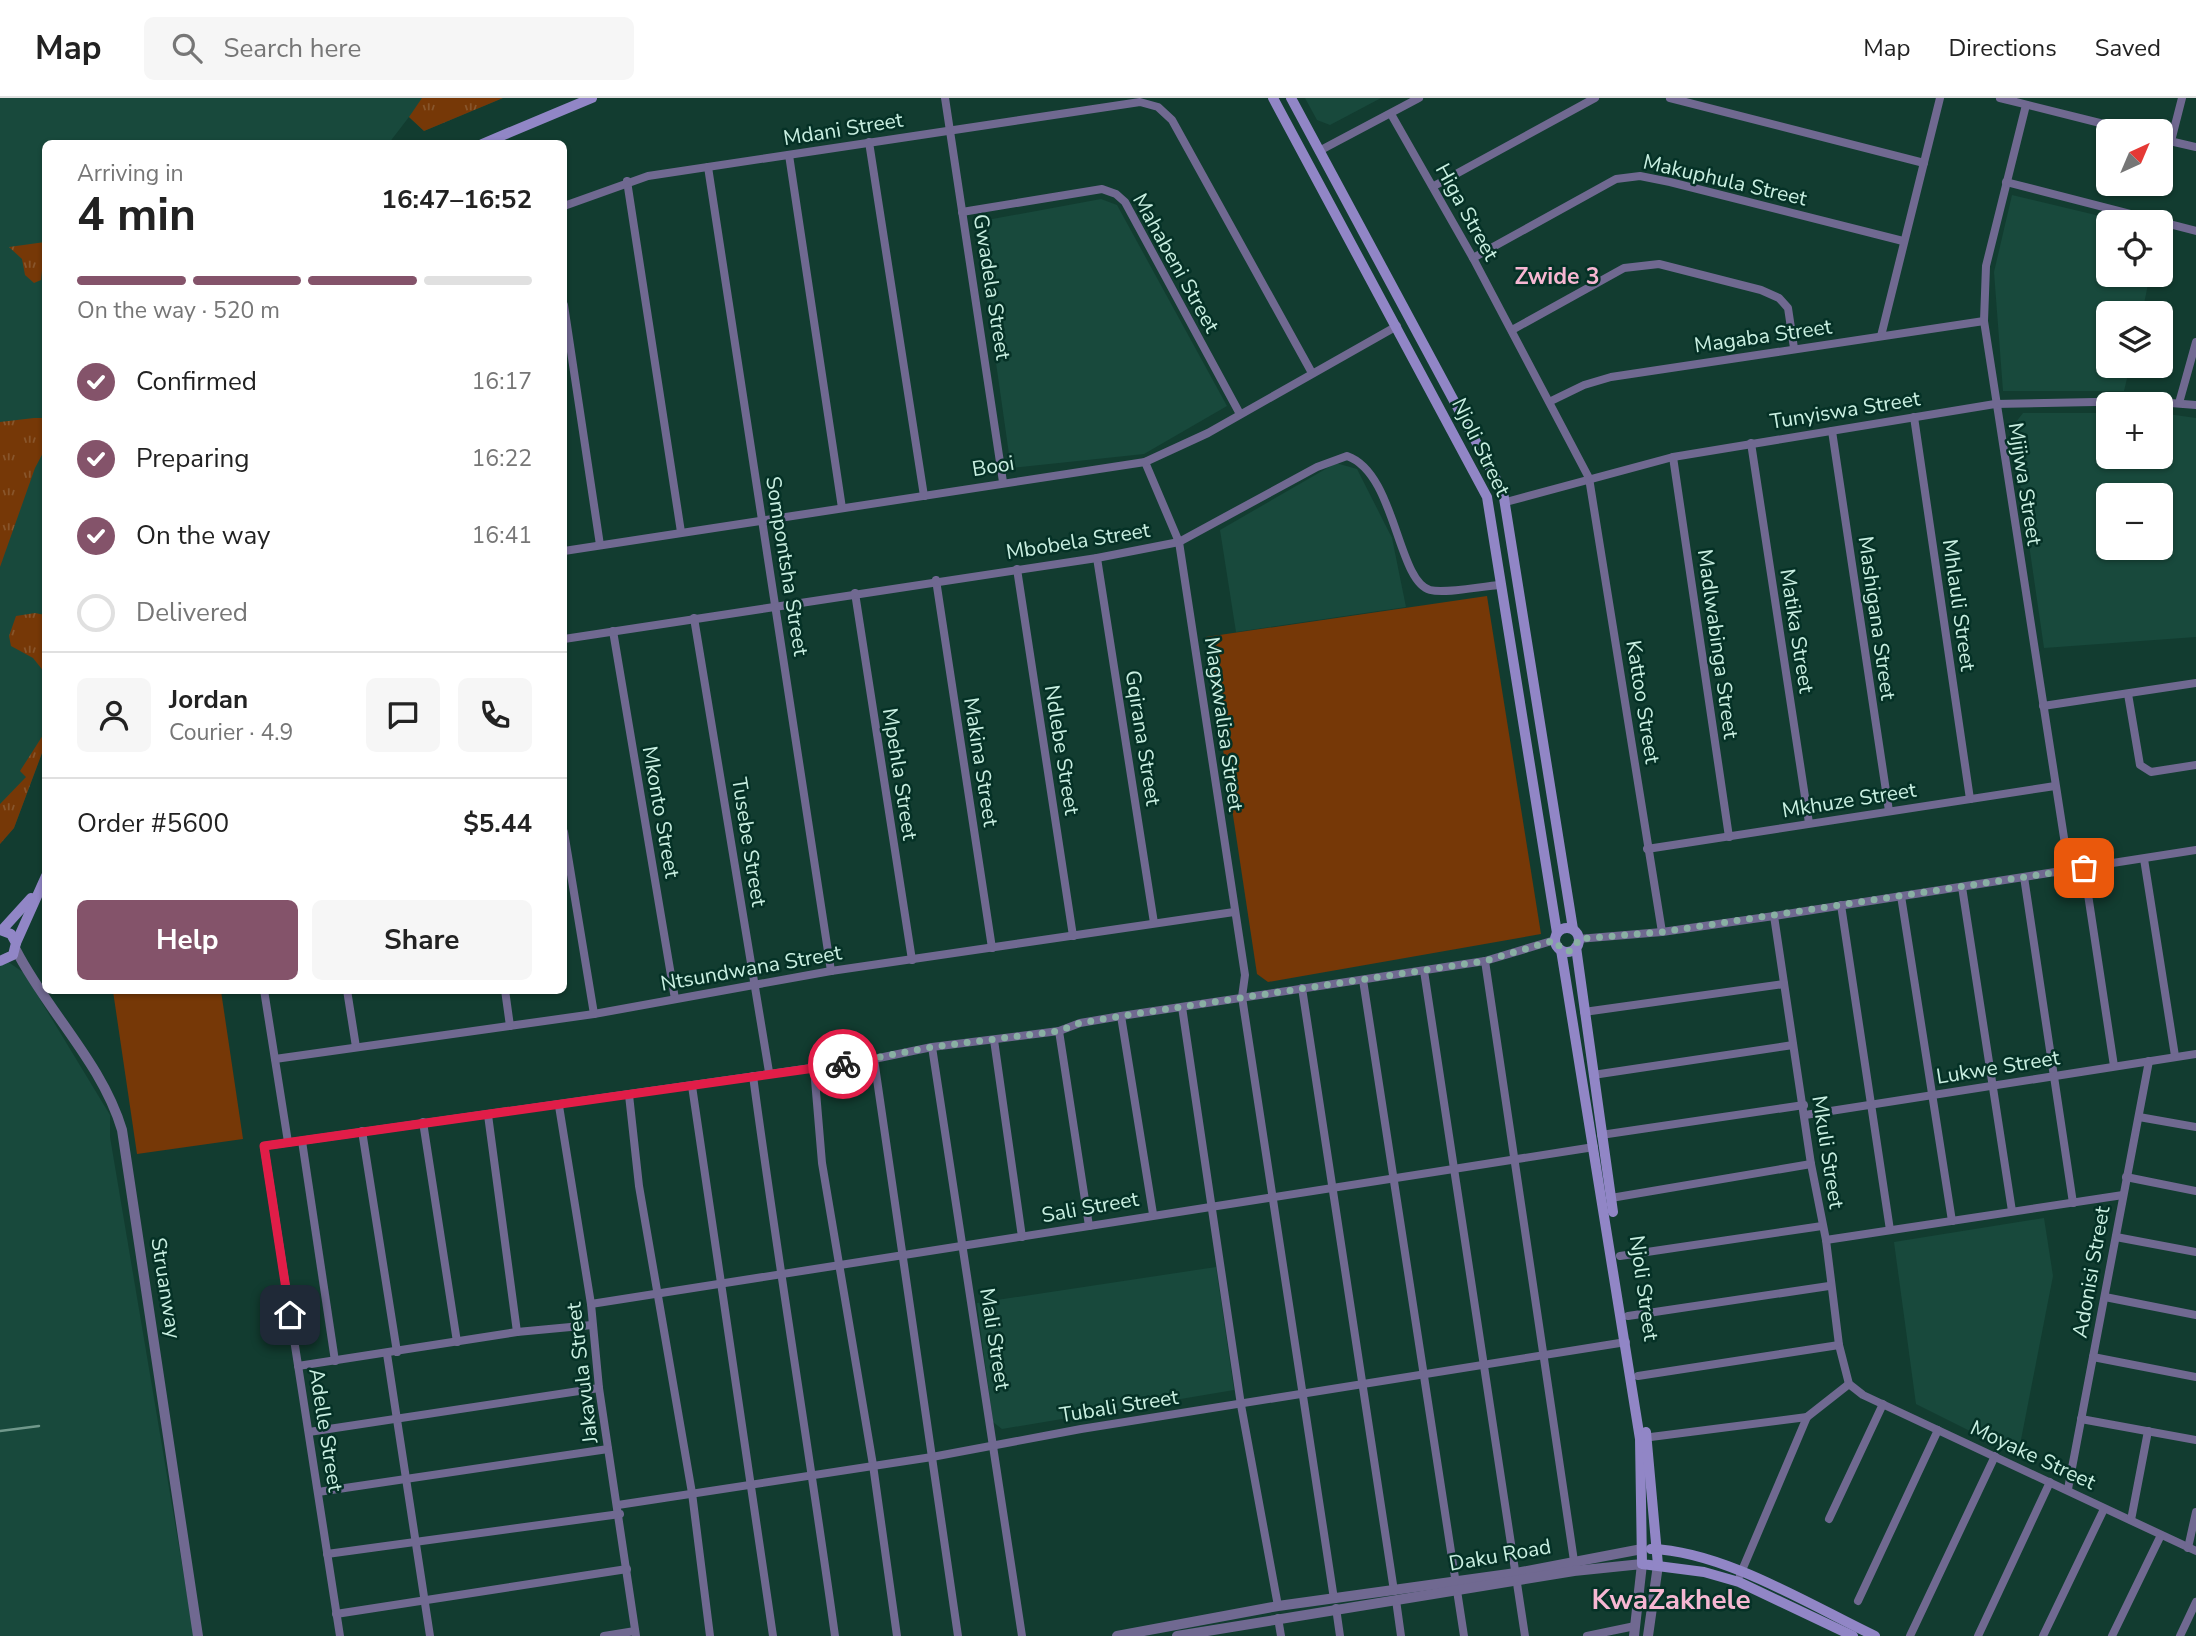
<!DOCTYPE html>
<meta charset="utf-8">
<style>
body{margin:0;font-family:"Nunito Sans",sans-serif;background:#f6f6f6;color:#222;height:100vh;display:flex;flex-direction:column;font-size:26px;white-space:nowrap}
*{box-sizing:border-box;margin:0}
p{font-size:23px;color:#767676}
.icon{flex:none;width:38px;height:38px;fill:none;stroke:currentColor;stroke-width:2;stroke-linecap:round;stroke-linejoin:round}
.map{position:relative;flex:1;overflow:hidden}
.side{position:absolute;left:42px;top:42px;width:525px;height:854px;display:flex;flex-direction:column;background:#fff;border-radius:10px;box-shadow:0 2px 5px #0004}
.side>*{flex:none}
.needle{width:46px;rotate:44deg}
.buttons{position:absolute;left:2096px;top:21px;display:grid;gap:14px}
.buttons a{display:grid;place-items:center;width:77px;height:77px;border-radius:10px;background:#fff;box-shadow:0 2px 5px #0004;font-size:35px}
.pin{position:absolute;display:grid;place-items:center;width:60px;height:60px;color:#fff;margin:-30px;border-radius:14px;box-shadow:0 4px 10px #0006}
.courier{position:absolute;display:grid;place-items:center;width:70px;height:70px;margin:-35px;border:5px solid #e11d48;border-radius:50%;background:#fff;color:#222;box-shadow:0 2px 9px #0007}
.overview em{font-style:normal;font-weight:700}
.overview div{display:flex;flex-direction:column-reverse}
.overview{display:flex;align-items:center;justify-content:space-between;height:119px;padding:0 35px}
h1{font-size:46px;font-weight:700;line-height:52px}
.bar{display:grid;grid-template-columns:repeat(4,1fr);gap:10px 7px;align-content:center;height:84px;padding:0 35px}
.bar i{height:9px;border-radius:5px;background:#e0e0e0}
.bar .current{background:#84536a}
.bar p{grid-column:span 4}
.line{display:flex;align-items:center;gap:18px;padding:0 35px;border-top:2px solid #e0e0e0}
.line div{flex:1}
.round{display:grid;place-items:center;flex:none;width:74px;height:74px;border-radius:10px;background:#f6f6f6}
ol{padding:0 35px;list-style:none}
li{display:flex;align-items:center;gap:21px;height:77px}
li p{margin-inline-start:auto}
li .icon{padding:7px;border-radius:50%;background:#84536a;color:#fff;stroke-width:4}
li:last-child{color:#767676}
li i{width:38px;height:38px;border:4px solid #e0e0e0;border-radius:50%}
.cta{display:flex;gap:14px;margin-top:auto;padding:14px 35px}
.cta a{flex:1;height:80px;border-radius:10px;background:#84536a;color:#fff;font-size:28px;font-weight:700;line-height:80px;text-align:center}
.cta a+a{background:#f6f6f6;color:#222}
header{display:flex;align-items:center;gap:42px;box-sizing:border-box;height:98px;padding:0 35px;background:#fff;border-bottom:2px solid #e0e0e0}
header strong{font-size:33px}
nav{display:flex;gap:38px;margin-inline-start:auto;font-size:24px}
.search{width:490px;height:63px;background:#f6f6f6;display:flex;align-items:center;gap:18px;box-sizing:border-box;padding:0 24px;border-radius:10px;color:#767676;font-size:26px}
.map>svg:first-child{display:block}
.built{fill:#18493c;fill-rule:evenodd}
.grass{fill:url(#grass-tufts)}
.pitch{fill:#763807}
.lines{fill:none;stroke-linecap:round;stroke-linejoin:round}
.minor{stroke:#706991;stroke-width:8}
.tertiary{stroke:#706991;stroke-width:10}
.secondary{stroke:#9186c6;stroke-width:10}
.rail{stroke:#70988b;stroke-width:2.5}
.done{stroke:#89b0a3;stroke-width:7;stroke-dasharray:0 12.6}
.route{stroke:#e11d48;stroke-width:9}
.labels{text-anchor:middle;stroke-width:5;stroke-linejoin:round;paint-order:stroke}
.street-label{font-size:21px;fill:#c9efe1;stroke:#053126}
.neighbourhood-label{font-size:23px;font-weight:bold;fill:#f6b7d2;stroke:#053126}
.district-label{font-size:28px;font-weight:bold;fill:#f6b7d2;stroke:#053126}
</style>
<header>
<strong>Map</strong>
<div class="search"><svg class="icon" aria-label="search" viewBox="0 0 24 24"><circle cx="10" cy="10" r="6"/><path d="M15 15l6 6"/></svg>Search here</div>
<nav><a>Map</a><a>Directions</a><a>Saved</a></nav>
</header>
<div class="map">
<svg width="2196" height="1538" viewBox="0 0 2196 1538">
<defs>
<pattern id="grass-tufts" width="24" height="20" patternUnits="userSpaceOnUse" patternTransform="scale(1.75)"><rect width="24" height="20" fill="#763807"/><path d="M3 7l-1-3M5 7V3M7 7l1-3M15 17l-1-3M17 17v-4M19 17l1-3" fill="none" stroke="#88552b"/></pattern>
</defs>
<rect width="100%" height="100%" fill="#123c30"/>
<!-- built -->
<g class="built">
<path d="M0,0H503L424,33L409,19L389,45L46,46L45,647L14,730L0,746Z"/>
<path d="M1305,0H1381L1330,27L1317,22Z"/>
<path d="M2012,97L2125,124H2109V177H2150L2142,215H2109V268H2130L2124,293H2003L1994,174Z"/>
<path d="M1101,101L1117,107L1227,308L1144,356L1011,370L976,124Z"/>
<path d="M2023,315H2109V359H2161V315L2196,320V539L2044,550L2012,329ZM2109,397H2161V450H2109Z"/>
<path d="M1336,365L1357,371L1392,440L1406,509L1236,534L1220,432Z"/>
<path d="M7,863L24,875L110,1017V1039L194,1538H0V868Z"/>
<path d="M2044,1120L2053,1178L2018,1357L1916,1306L1894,1144Z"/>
<path d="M1216,1169L1234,1292L1002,1331L993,1324L977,1205Z"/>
</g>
<!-- grass -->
<g class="grass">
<path d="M422,0H503L424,33L409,19Z"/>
<path d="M45,144L41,182L34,185L25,177L22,161L9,149Z"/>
<path d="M34,320H45V351L35,370L0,469V324Z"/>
<path d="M35,515L45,517V575L33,560L11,548L9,538L16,518Z"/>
<path d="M45,634V647L14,730L0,746V706L26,679L20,673Z"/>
</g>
<!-- pitch -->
<g class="pitch">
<path d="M1487,498L1541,836L1268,884L1257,876L1206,539Z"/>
<path d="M113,893H221L243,1041L137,1056Z"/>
</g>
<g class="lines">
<!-- minor -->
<g class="minor">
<path d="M945,0L1003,384"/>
<path d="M1670,0L1924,65"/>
<path d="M2000,0L2132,33"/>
<path d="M2026,7L1986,168L1984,223L2069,772"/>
<path d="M1391,16L1473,160L1589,380L1662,834"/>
<path d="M2161,41L2196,49"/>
<path d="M2171,43L2182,0"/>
<path d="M869,44L924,398"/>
<path d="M1319,53L1419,0"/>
<path d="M789,57L842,410"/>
<path d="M708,69L831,873"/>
<path d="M627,83L681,434"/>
<path d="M2006,84L2196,133"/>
<path d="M1434,88L1595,0"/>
<path d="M564,108L648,78L1140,4L1158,9L1172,22L1312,275"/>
<path d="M962,114L1102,91L1116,96L1125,104L1240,316"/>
<path d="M1473,160L1616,81L1640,78L1670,84L1903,143"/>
<path d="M564,207L600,447"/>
<path d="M1512,232L1624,170L1659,166L1761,192L1779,200L1788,210L1794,250"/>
<path d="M1881,238L1940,0"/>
<path d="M1551,303L1584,287L1611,279L1984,223"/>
<path d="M2179,305L2196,244"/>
<path d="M1914,319L1970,701"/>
<path d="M1832,333L1889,713"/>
<path d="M1751,345L1809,725"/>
<path d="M1673,359L1729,739"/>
<path d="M1145,364L1179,444L1245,877L1242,899L1334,1501"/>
<path d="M1506,404L1673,359L1995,306L2145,303L2196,307"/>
<path d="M564,453L1145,364L1208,335L1397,228"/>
<path d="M1097,460L1154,825"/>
<path d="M1017,471L1073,838"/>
<path d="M936,482L992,850"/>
<path d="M855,495L912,862"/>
<path d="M694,520L769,974"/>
<path d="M613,533L675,901"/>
<path d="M564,541L1097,460L1179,444L1317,369L1347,358C1396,375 1397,483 1430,492C1446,496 1482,488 1501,487"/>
<path d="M2128,596L2140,667L2151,674L2196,667"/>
<path d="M2043,608L2196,585"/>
<path d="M564,734L594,916"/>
<path d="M1647,751L2055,688"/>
<path d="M2144,761L2175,958"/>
<path d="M2084,770L2114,968"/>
<path d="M2024,779L2073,1105"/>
<path d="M1962,789L2012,1113"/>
<path d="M1901,798L1952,1123"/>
<path d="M1841,807L1890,1132"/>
<path d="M1774,818L1811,1066L1826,1142L1839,1247L1849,1286L1863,1297L2196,1453"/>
<path d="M1578,841L1662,834L1774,818L2196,752"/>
<path d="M1485,863L1574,1463"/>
<path d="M1424,873L1525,1538"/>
<path d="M1363,882L1464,1538"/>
<path d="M1302,890L1394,1493"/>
<path d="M264,892L288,1044"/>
<path d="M347,892L356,949"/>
<path d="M505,892L510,928"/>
<path d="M1182,909L1241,1307L1278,1508"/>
<path d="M1584,914L1784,886"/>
<path d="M1121,918L1153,1116"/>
<path d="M1059,933L1089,1128"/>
<path d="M994,942L1022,1139"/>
<path d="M932,949L1022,1538"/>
<path d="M275,961L594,916L831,873L1234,814"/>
<path d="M874,961L958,1538"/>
<path d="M814,970L822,1065L873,1367L897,1538"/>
<path d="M1593,977L1793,947"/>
<path d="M753,978C778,1165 809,1351 835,1538"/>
<path d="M692,988L773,1538"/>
<path d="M629,997L639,1088L692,1395L710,1538"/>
<path d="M559,1008L591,1206L599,1290L636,1538"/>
<path d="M488,1017L517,1234"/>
<path d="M1805,1017L2196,956"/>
<path d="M2139,1019L2196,1029"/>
<path d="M423,1024L457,1244"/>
<path d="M362,1033L397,1254"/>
<path d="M1601,1037L1804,1007"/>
<path d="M302,1043L335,1263"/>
<path d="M2126,1079L2196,1093"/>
<path d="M1611,1100L1811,1066"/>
<path d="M2116,1139L2196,1154"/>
<path d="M1826,1142L2123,1097"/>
<path d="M1620,1158L1822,1128"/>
<path d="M2105,1199L2196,1217"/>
<path d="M591,1206L1594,1049"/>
<path d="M1628,1218L1829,1188"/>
<path d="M387,1256L430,1538"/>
<path d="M2093,1259L2196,1279"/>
<path d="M298,1268L517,1234L592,1227"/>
<path d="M1638,1278L1839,1247"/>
<path d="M2081,1321L2196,1342"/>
<path d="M309,1334L599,1290"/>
<path d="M1643,1340L1807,1319L1849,1286"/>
<path d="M2068,1391L2149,963"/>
<path d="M318,1394L608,1351"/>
<path d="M618,1407L932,1359L1081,1331L1626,1244"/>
<path d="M1829,1421L1883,1306"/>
<path d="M2131,1422L2148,1333"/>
<path d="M2188,1450L2196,1414"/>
<path d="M327,1456L620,1416"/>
<path d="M1740,1477L1807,1319"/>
<path d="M1396,1502L1401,1538"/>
<path d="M1858,1503L1938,1332"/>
<path d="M1336,1510L1340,1538"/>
<path d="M336,1516L627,1471"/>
<path d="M1278,1520L1281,1538"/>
<path d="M340,1538L264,1048L874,961L932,949L1059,933L1080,925L1121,918L1485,863L1555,842"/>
<path d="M604,1538L635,1533"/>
<path d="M1587,1538L1635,1528"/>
<path d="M1910,1538L1995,1358"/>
<path d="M1978,1538L2050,1384"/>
<path d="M2043,1538L2104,1411"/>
<path d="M2112,1538L2161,1437"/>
<path d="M2180,1538L2196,1504"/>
</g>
<!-- tertiary -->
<g class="tertiary">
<path d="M16,852C47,913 102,965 122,1032L198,1538"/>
<path d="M1117,1538L1278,1508L1516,1475L1642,1451"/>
<path d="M1177,1538L1574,1473L1642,1466L1634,1538"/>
<path d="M1648,1538L1658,1467"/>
</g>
<!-- secondary -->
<g class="secondary">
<path d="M1273,0L1487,399L1557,835"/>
<path d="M1291,0L1503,394L1573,831"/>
<path d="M482,46L592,0"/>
<circle cx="1567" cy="842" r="12"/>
<path d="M0,832L11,836L16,845L13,857L0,863"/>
<path d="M2,832L31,800"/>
<path d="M16,845L46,778"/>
<path d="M1576,849L1613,1114"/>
<path d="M1561,852L1640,1341L1642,1466L1704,1474L1739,1484L1853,1538"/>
<path d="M1646,1334L1658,1467"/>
<path d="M1651,1451C1723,1453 1810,1507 1875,1538"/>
</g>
<!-- rail -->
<path class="rail" d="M0,1333L39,1328"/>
</g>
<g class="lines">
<!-- done -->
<path class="done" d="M843,966L932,949L1059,933L1080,925L1121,918L1485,863L1555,842L1562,852L1570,853L1576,849L1578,841L1662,834L2084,770"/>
<!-- route -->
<path class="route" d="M290,1217L264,1048L843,966"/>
</g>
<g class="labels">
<!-- street labels -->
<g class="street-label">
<text transform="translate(843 31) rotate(-9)" y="7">Mdani Street</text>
<text transform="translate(1725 82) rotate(13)" y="7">Makuphula Street</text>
<text transform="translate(1467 114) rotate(61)" y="7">Higa Street</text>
<text transform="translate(1176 165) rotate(61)" y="7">Mahabeni Street</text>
<text transform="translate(992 189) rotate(81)" y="7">Gwadela Street</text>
<text transform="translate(1763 238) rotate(-8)" y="7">Magaba Street</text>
<text transform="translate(1845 312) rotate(-9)" y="7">Tunyiswa Street</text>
<text transform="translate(1481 349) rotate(64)" y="7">Njoli Street</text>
<text transform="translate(993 368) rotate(-9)" y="7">Booi</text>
<text transform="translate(2025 386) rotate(81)" y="7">Mjijwa Street</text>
<text transform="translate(1078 443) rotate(-9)" y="7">Mbobela Street</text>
<text transform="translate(787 468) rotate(81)" y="7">Sompontsha Street</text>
<text transform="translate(1959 507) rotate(82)" y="7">Mhlauli Street</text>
<text transform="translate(1877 520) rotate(82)" y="7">Mashigana Street</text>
<text transform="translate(1797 533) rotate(81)" y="7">Matika Street</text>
<text transform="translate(1718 546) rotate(82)" y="7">Madlwabinga Street</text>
<text transform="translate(1643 604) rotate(81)" y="7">Kattoo Street</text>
<text transform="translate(1224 626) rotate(82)" y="7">Magxwalisa Street</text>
<text transform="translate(1143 640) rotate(81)" y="7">Gqirana Street</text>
<text transform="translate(1062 652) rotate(81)" y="7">Ndlebe Street</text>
<text transform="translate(981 664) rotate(81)" y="7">Makina Street</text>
<text transform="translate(900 676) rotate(81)" y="7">Mpehla Street</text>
<text transform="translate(1849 702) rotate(-9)" y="7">Mkhuze Street</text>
<text transform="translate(661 714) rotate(80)" y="7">Mkonto Street</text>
<text transform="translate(749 744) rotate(81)" y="7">Tusebe Street</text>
<text transform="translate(751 870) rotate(-10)" y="7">Ntsundwana Street</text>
<text transform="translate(1998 969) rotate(-9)" y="7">Lukwe Street</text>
<text transform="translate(1828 1054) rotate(81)" y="7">Mkuli Street</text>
<text transform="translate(1090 1109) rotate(-10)" y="7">Sali Street</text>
<text transform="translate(2091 1174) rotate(-80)" y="7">Adonisi Street</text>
<text transform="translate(166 1190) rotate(81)" y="7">Struanway</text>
<text transform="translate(1644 1190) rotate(82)" y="7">Njoli Street</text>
<text transform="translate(995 1241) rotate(81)" y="7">Mali Street</text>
<text transform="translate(582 1275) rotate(-97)" y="7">Jakavula Street</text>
<text transform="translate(1119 1308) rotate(-9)" y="7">Tubali Street</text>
<text transform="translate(326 1332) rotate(81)" y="7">Adelle Street</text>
<text transform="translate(2033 1357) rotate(25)" y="7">Moyake Street</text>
<text transform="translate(1500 1457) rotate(-10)" y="7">Daku Road</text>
</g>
<!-- neighbourhood labels -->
<g class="neighbourhood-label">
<text x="1557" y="186">Zwide 3</text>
</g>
<!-- district labels -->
<g class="district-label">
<text x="1671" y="1511">KwaZakhele</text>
</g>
</g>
</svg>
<div class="buttons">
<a><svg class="needle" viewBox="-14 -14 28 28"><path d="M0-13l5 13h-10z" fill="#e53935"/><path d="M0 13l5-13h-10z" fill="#767676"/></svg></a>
<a><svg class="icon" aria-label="locate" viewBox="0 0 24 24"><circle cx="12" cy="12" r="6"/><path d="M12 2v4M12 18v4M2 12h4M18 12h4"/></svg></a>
<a><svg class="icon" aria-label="layers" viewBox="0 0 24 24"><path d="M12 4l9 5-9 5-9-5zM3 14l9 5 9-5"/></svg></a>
<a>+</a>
<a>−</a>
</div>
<div class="pin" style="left:2084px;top:770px;background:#ea580c"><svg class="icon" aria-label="bag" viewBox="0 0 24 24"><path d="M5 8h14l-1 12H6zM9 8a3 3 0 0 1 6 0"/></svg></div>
<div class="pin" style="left:290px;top:1217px;background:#1f2937"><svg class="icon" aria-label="home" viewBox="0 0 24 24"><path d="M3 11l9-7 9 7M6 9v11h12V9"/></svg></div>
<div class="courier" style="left:843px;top:966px"><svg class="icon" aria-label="bike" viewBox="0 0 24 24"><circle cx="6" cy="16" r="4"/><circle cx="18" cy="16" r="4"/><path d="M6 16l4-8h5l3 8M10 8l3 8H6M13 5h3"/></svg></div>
<section class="side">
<div class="overview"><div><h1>4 min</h1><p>Arriving in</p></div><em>16:47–16:52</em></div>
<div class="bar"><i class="current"></i><i class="current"></i><i class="current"></i><i></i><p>On the way · 520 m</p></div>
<ol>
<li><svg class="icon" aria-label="check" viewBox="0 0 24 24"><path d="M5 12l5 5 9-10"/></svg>Confirmed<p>16:17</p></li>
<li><svg class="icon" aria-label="check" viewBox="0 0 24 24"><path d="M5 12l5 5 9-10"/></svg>Preparing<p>16:22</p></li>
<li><svg class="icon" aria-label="check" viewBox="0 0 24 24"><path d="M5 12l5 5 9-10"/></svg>On the way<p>16:41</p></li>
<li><i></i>Delivered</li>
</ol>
<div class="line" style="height:126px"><a class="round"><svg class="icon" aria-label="person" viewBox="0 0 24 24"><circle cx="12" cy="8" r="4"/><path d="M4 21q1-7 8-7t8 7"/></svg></a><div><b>Jordan</b><p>Courier · 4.9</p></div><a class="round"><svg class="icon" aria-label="chat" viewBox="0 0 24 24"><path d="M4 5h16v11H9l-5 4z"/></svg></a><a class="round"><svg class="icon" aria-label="phone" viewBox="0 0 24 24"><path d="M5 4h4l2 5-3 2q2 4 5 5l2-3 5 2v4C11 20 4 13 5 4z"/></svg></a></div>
<div class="line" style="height:91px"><div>Order #5600</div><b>$5.44</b></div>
<div class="cta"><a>Help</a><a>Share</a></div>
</section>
</div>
